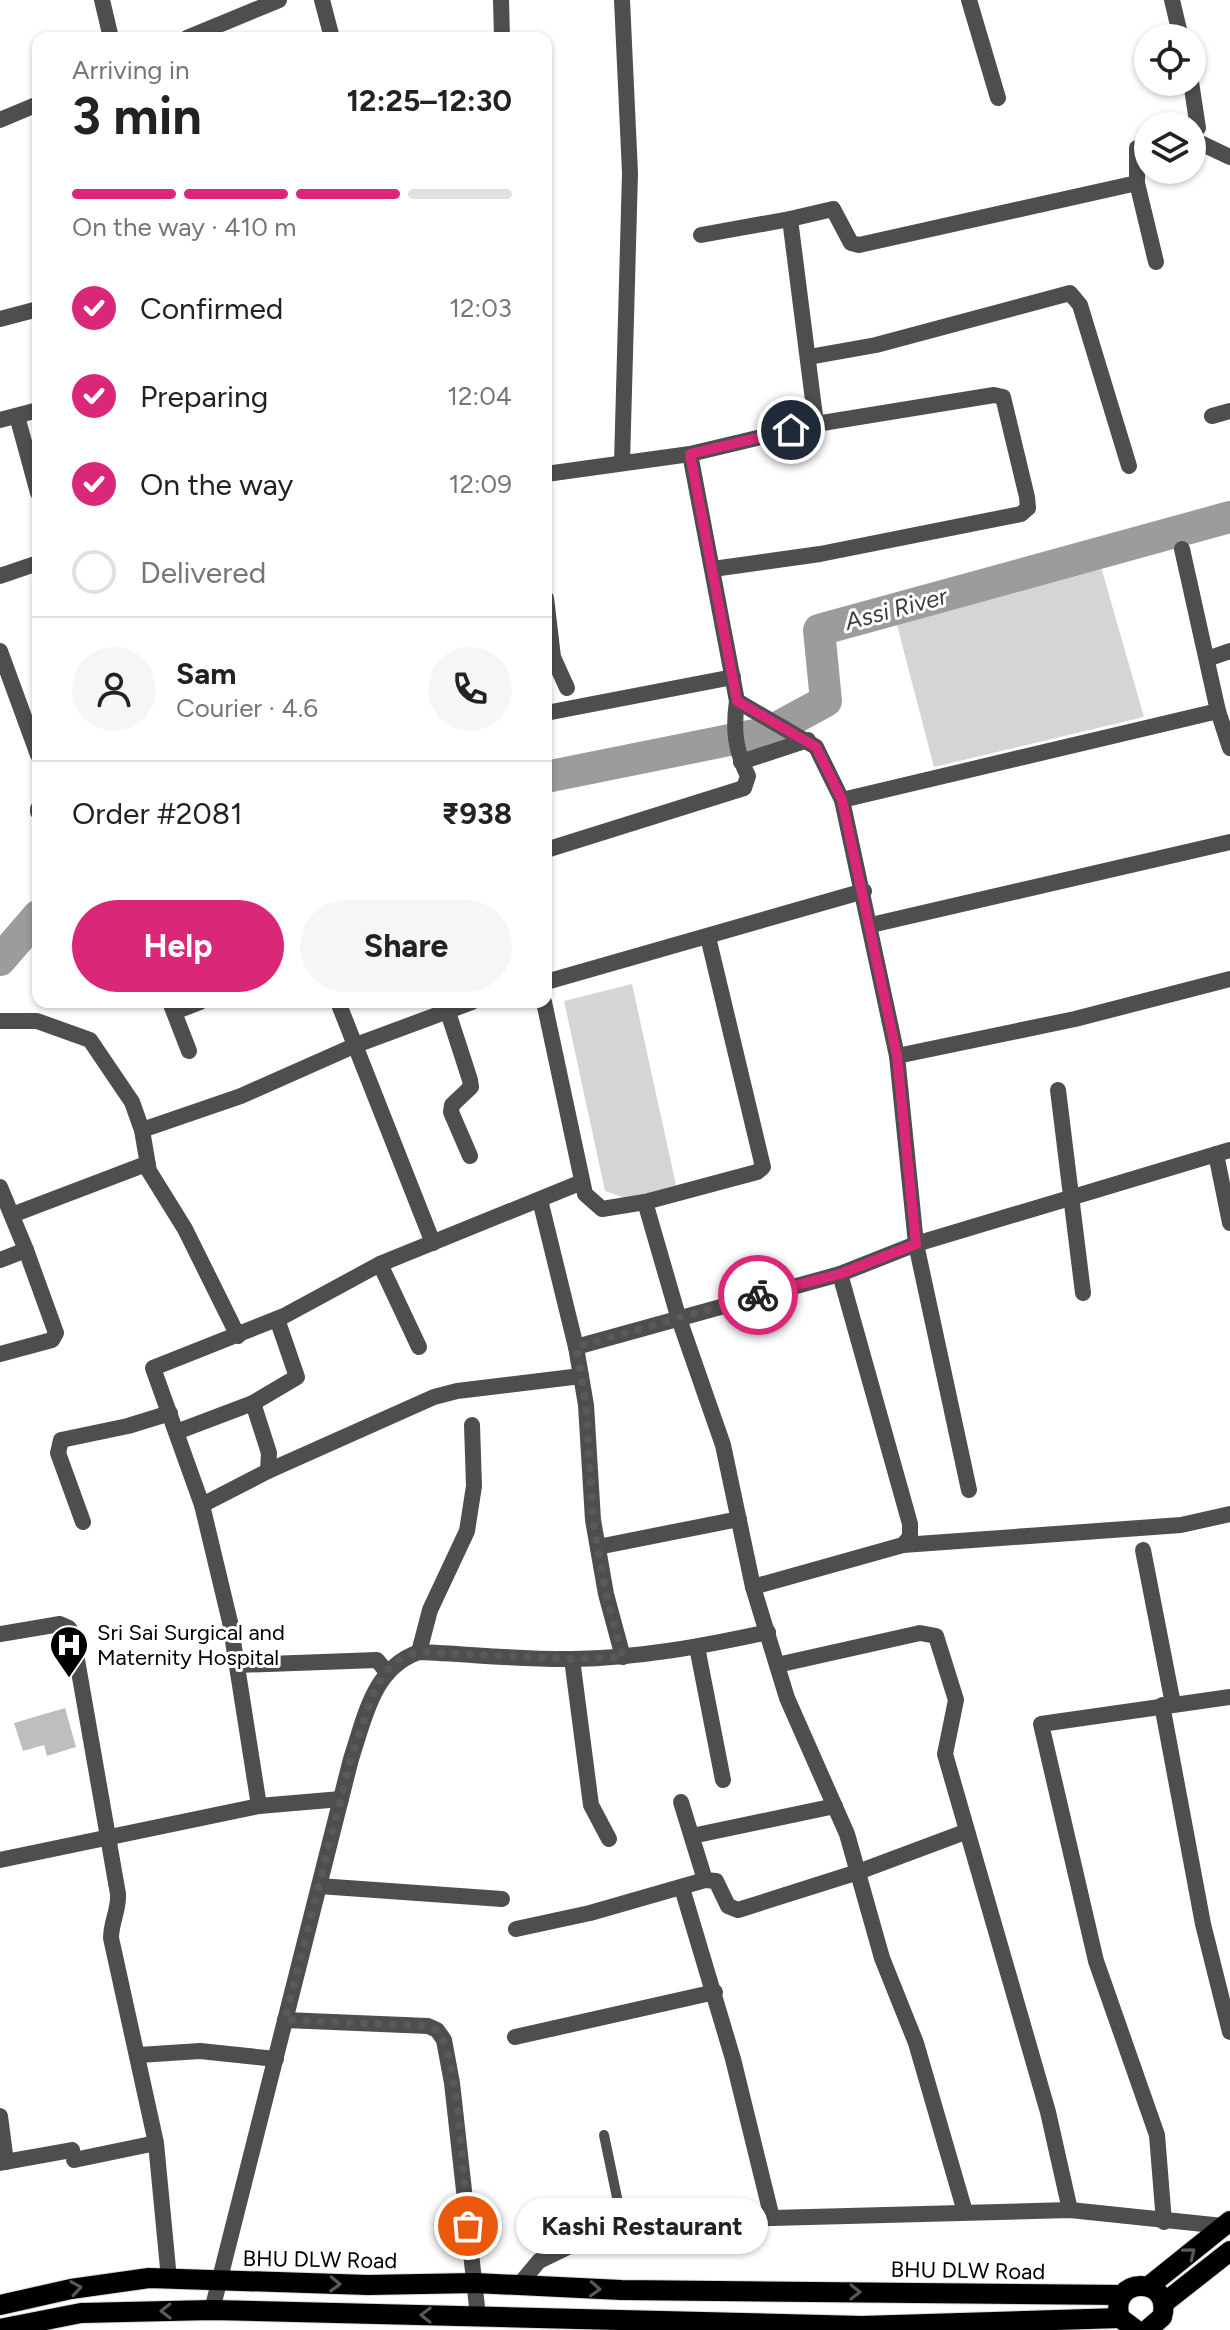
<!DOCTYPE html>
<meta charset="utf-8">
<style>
body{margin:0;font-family:Figtree,sans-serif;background:#f6f6f6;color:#222;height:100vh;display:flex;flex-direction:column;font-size:30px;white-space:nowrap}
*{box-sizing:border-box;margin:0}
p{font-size:26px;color:#767676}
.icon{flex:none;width:44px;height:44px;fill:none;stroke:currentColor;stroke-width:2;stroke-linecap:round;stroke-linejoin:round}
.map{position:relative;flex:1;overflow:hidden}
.drawer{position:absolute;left:32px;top:32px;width:520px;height:976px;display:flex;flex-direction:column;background:#fff;border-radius:16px;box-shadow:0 2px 6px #0004}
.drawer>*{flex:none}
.buttons{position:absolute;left:1134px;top:24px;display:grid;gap:16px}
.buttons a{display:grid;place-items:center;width:72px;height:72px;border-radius:50%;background:#fff;box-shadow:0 2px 6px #0004;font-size:40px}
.pin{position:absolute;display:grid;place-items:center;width:68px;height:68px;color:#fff;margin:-34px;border:4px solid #fff;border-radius:50%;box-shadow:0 2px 8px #0007}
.courier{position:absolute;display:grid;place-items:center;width:80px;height:80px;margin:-40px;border:6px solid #db2777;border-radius:50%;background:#fff;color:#222;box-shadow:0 2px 10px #0007}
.bubble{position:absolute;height:56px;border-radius:28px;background:#fff;box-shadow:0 2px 6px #0004;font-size:26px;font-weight:700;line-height:56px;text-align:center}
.overview em{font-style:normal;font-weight:700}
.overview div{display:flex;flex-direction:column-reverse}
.overview{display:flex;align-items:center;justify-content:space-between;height:136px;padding:0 40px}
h1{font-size:52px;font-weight:700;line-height:60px}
.bar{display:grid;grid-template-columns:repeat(4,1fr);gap:12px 8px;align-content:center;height:96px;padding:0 40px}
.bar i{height:10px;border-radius:6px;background:#e0e0e0}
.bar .current{background:#db2777}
.bar p{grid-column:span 4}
.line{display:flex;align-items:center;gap:20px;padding:0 40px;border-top:2px solid #e0e0e0}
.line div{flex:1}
.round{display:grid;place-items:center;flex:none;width:84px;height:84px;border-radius:42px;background:#f6f6f6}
ol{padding:0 40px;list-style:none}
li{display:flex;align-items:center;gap:24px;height:88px}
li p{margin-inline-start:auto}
li .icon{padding:8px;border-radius:50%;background:#db2777;color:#fff;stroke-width:4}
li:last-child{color:#767676}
li i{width:44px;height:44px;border:4px solid #e0e0e0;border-radius:50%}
.button{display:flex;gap:16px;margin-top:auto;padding:16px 40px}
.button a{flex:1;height:92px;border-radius:48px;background:#db2777;color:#fff;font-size:32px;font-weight:700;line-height:92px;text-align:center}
.button a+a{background:#f6f6f6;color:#222}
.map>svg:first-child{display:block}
.green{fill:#d5d5d5}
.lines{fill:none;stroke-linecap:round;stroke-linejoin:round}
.river{stroke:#9c9c9c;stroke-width:32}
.building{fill:#bebebe}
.primary-casing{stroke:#dbdbdb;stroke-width:22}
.service{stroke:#4e4e4e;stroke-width:10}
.minor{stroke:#4e4e4e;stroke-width:16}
.primary{stroke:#000;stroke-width:20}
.oneway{stroke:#595959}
.done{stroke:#595959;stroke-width:8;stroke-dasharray:0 14.4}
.route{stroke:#db2777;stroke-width:10}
.labels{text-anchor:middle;stroke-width:6;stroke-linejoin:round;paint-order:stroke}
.poi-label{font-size:22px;fill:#000;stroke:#fff;text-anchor:start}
.street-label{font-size:22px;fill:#000;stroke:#fff}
.water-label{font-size:24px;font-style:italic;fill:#3d3d3d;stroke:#fff}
</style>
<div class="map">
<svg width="1230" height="2330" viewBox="0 0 1230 2330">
<rect width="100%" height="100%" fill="#fff"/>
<!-- green -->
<g class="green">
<path d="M1101,567L1144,717L934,767L897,625Z"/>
<path d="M632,984L676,1185L628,1199L605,1191L564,1001Z"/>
</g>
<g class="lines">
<!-- river -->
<g class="river">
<path d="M546,777L769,732L826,701L819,630L1230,517"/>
<path d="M0,960L38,916"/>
</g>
</g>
<!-- building -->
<path class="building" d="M65,1708L76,1747L47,1756L44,1745L23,1751L14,1723Z"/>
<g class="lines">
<!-- primary casing -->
<g class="primary-casing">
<g id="primary">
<path d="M1149,2286L1230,2221"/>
<path d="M1164,2303L1230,2251"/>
<path d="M0,2305L71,2289L149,2278L368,2285L475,2283L621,2290L1121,2295"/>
<path d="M0,2329L81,2313L212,2310L862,2326L1120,2318"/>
<path d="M1136,2330L1120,2318C1107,2276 1174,2275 1162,2317L1147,2330"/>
</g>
</g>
<!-- service -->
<path class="service" d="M604,2135L625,2236"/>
<!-- minor -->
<g class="minor">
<path d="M102,0L111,38"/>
<path d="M322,0L332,38"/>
<path d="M501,0L502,38"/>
<path d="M969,0L998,98"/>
<path d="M1172,0L1181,38"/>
<path d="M187,38L279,0"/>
<path d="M1191,82L1198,128L1192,133"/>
<path d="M0,120L38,104"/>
<path d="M1192,139L1230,157"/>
<path d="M1137,183L1156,262"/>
<path d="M790,219L833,209L851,243L859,245L1137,183V148L1148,144"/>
<path d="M701,235L790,219L816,424"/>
<path d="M0,319L38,309"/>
<path d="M809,357L876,345L1070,293L1080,305L1129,466"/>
<path d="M17,416L38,493"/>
<path d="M1212,416L1230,411"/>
<path d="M0,420L38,410"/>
<path d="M690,454L737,701L816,747L842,800L897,1056L916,1244L969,1490"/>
<path d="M622,463L630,173L622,0"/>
<path d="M546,474L690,454L816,424L994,395L1003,397L1027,497L1028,508L1021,514L820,554L713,569"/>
<path d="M1182,549L1218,711L1230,748"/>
<path d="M0,576L38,563"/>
<path d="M546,598L553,657L567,688"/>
<path d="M0,651L38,755"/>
<path d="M1207,659L1230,651"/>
<path d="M546,713L733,677"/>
<path d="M741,762L808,740"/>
<path d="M842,800L1218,711"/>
<path d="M38,809V812"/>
<path d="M546,850L744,788L748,776C735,750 733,729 737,701"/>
<path d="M871,925L1230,842"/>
<path d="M546,982L864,891"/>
<path d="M170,1002L189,1051"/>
<path d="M338,1002L433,1243"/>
<path d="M544,1002L585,1194L602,1209L645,1202L678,1316L723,1445L753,1587L787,1698L847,1834L882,1958L916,2043L965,2212"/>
<path d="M447,1009L470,1080L471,1087L452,1105L451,1112L470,1156"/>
<path d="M174,1012L200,1002"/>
<path d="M0,1021H37L90,1040L132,1102L142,1130L149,1171L185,1229L238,1336"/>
<path d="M897,1056L1075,1019L1230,979"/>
<path d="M1058,1090L1083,1293"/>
<path d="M142,1130L241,1096L356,1045L472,1002"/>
<path d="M1216,1154L1230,1223"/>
<path d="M0,1187L26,1250L0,1260"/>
<path d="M540,1200L576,1347L840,1274L916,1244L1230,1150"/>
<path d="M645,1202L757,1172L763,1167L708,937"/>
<path d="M12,1215L146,1164"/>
<path d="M380,1264L419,1347"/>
<path d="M576,1347L586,1405L593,1520L606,1594L623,1657"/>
<path d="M0,1354L52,1340L56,1333L26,1250"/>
<path d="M179,1431L253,1403L297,1377L277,1319"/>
<path d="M268,1471L434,1397L457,1391L581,1376"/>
<path d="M202,1505L268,1471L269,1453L253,1403"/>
<path d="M83,1522L58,1453L61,1440L128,1426L170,1413"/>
<path d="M903,1545L1181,1525L1230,1514"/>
<path d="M598,1547L739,1519"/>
<path d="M1143,1550L1173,1704"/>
<path d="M753,1587L903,1545L910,1537V1524L840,1274"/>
<path d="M0,1634L60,1624L69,1628L73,1637L118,1894C119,1910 111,1922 111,1938L156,2143L169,2279"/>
<path d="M697,1647L723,1780"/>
<path d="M419,1652L430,1610L467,1531L474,1486L472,1425"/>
<path d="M572,1659L591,1805L609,1839"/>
<path d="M238,1665L377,1660L386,1671"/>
<path d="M777,1665L920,1633L936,1636L956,1700L945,1754L1048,2112L1070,2210"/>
<path d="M1162,1705L1203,1924L1230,2032"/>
<path d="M681,1802L705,1880"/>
<path d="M259,1806L230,1622L202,1505L153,1368L284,1316L380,1264L582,1182"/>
<path d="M692,1836L835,1806"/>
<path d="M0,1860L259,1806L341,1799"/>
<path d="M319,1886L502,1899"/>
<path d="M682,1888L733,2059L772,2218"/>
<path d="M516,1929L590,1913L705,1880L716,1881L728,1906L738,1910L858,1872L965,1832"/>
<path d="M285,2020L428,2026L437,2030L444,2040L452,2083L478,2316"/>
<path d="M515,2037L715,1992"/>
<path d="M139,2055L200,2051L276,2059"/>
<path d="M0,2116L6,2162"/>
<path d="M74,2160L156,2143"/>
<path d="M0,2163L72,2150"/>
<path d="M1164,2222L1157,2135L1096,1961L1041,1724L1230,1697"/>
<path d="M519,2285L539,2261L574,2244L732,2219L1070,2210L1223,2226"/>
<path d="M212,2310L351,1759C365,1717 373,1668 419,1652C470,1654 522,1660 573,1659C639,1658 704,1646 768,1632"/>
</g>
<!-- primary -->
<use href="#primary" class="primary"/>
</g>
<!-- one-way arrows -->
<defs><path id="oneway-chevron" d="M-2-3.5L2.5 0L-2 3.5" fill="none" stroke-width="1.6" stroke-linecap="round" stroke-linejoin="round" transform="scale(2)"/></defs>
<g class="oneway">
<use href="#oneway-chevron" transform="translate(1190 2253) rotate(-39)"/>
<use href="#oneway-chevron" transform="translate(335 2284) rotate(2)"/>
<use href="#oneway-chevron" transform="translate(76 2288) rotate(-9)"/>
<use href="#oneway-chevron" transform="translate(595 2289) rotate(3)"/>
<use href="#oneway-chevron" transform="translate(855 2292) rotate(1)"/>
<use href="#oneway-chevron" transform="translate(166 2311) rotate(179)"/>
<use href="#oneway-chevron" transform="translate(426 2315) rotate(-179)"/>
</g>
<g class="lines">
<!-- done -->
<path class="done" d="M468,2226C463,2182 459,2072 442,2038C439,2031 435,2029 428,2026L285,2020L351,1759L373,1694L386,1671L400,1659L419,1652L572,1659L623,1657L606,1594L593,1520L586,1405L576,1347L758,1295"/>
<!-- route -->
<path class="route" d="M758,1295L840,1274L916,1244L897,1056L842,800L816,747L737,701L690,454L791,430"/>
</g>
<!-- icons -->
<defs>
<g id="hospital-pin" transform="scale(2)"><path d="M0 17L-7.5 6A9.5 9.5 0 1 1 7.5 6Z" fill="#000" stroke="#fff"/><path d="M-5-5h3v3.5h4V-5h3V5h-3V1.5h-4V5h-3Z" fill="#fff"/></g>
</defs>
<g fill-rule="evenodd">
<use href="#hospital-pin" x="69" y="1645"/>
</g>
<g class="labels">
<!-- poi labels -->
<g class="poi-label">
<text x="97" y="1640">Sri Sai Surgical and<tspan x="97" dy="25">Maternity Hospital</tspan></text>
</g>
<!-- street labels -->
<g class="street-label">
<text transform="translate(320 2259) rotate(1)" y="8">BHU DLW Road</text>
<text transform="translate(968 2270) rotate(1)" y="8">BHU DLW Road</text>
</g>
<!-- water labels -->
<g class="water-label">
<text transform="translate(896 609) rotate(-15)" y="8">Assi River</text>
</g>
</g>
</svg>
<div class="buttons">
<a><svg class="icon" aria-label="locate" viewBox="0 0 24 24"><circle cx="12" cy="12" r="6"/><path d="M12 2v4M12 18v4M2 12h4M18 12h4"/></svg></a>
<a><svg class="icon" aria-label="layers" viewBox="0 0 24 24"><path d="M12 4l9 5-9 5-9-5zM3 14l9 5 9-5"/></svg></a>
</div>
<div class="pin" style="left:468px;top:2226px;background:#ea580c"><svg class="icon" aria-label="bag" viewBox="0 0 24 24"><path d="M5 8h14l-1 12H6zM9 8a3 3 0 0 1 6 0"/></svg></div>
<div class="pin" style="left:791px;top:430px;background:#1f2937"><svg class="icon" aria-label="home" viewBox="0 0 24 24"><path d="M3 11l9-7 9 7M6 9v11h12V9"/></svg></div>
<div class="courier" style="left:758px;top:1295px"><svg class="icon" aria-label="bike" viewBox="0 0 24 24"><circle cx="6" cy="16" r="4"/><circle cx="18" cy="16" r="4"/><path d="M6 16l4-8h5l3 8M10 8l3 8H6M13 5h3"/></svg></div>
<div class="bubble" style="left:516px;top:2198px;width:252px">Kashi Restaurant</div>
<section class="drawer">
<div class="overview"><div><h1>3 min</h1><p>Arriving in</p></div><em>12:25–12:30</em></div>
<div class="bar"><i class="current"></i><i class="current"></i><i class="current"></i><i></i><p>On the way · 410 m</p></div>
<ol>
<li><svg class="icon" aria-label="check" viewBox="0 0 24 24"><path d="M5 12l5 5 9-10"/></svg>Confirmed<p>12:03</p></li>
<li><svg class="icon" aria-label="check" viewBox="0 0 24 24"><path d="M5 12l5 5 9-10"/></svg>Preparing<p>12:04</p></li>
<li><svg class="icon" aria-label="check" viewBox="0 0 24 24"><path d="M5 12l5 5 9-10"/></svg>On the way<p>12:09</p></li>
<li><i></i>Delivered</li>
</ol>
<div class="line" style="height:144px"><a class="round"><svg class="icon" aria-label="person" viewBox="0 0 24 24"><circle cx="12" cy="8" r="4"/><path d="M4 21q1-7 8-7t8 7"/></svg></a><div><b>Sam</b><p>Courier · 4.6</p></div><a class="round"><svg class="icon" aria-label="phone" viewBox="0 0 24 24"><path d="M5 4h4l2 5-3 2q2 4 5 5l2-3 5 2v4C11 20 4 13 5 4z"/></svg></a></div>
<div class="line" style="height:104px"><div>Order #2081</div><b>₹938</b></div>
<div class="button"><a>Help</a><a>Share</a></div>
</section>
</div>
